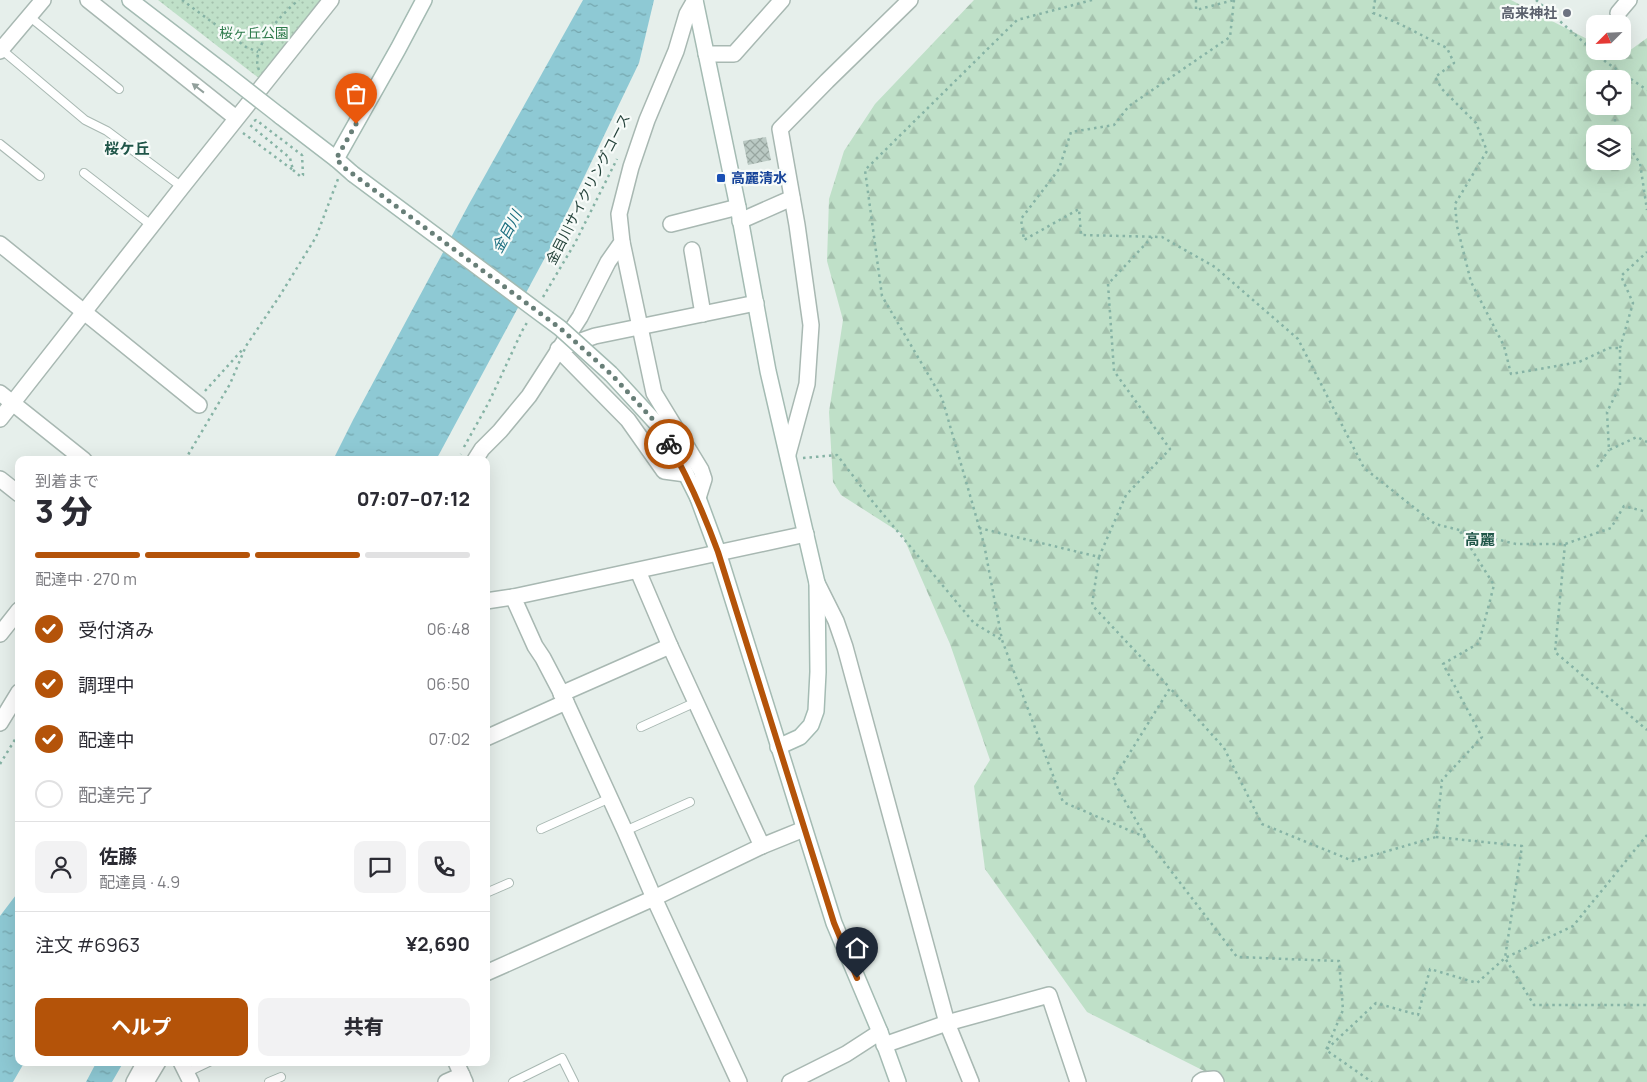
<!DOCTYPE html>
<html lang="ja">
<meta charset="utf-8">
<style>
body{margin:0;font-family:Manrope,"Noto Sans JP",sans-serif;background:#f2f2f3;color:#2b2b33;height:100vh;display:flex;flex-direction:column;font-size:19px;white-space:nowrap}
*{box-sizing:border-box;margin:0}
p{font-size:16px;color:#7c7c81}
.icon{flex:none;width:28px;height:28px;fill:none;stroke:currentColor;stroke-width:2;stroke-linecap:round;stroke-linejoin:round}
.map{position:relative;flex:1;overflow:hidden}
.sheet{position:absolute;left:15px;top:456px;width:475px;height:610px;display:flex;flex-direction:column;background:#fff;border-radius:10px;box-shadow:0 5px 20px #0002}
.sheet>*{flex:none}
.needle{width:32px;rotate:246deg}
.fabs{position:absolute;left:1586px;top:15px;display:grid;gap:10px}
.fabs a{display:grid;place-items:center;width:45px;height:45px;border-radius:10px;background:#fff;box-shadow:0 5px 20px #0002;font-size:25px}
.pin{position:absolute;display:grid;place-items:center;width:42px;height:42px;color:#fff;margin:-51px -21px;border-radius:50% 50% 50% 0;rotate:-45deg;box-shadow:0 0 5px #0007}
.pin .icon{rotate:45deg}
.courier{position:absolute;display:grid;place-items:center;width:50px;height:50px;margin:-25px;border:4px solid #b45309;border-radius:50%;background:#fff;color:#222;box-shadow:0 1px 6px #0007}
.head em{font-style:normal;font-weight:800}
.head div{display:flex;flex-direction:column-reverse}
.head{display:flex;align-items:center;justify-content:space-between;height:85px;padding:0 20px}
h1{font-size:32px;font-weight:800;line-height:38px}
.bar{display:grid;grid-template-columns:repeat(4,1fr);gap:8px 5px;align-content:center;height:60px;padding:0 20px}
.bar i{height:6px;border-radius:4px;background:#e1e1e2}
.bar .selected{background:#b45309}
.bar p{grid-column:span 4}
.line{display:flex;align-items:center;gap:12px;padding:0 20px;border-top:1px solid #e1e1e2}
.line div{flex:1}
.round{display:grid;place-items:center;flex:none;width:52px;height:52px;border-radius:10px;background:#f2f2f3}
ol{padding:0 20px;list-style:none}
li{display:flex;align-items:center;gap:15px;height:55px}
li p{margin-inline-start:auto}
li .icon{padding:5px;border-radius:50%;background:#b45309;color:#fff;stroke-width:4}
li:last-child{color:#7c7c81}
li i{width:28px;height:28px;border:2px solid #e1e1e2;border-radius:50%}
.cta{display:flex;gap:10px;margin-top:auto;padding:10px 20px}
.cta a{flex:1;height:58px;border-radius:10px;background:#b45309;color:#fff;font-size:20px;font-weight:800;line-height:58px;text-align:center}
.cta a+a{background:#f2f2f3;color:#2b2b33}
.map>svg:first-child{display:block}
.forest{fill:url(#forest-firs);fill-rule:evenodd}
.park{fill:url(#park-dots)}
.water{fill:url(#water-ripples)}
.building{fill:url(#building-cross-hatch)}
.lines{fill:none;stroke-linecap:round;stroke-linejoin:round}
.lane-casing{stroke:#a8b8b2;stroke-width:10}
.street-casing{stroke:#a8b8b2;stroke-width:18}
.secondary-casing{stroke:#a4bbb3;stroke-width:18}
.path{stroke:#86b3a5;stroke-width:2.5;stroke-dasharray:2.5 4;stroke-linecap:butt}
.lane{stroke:#fff;stroke-width:8}
.street{stroke:#fff;stroke-width:15}
.secondary{stroke:#fff;stroke-width:15}
.secondary-bridge-casing{stroke:#a4bbb3;stroke-width:18;stroke-linecap:butt}
.secondary-bridge{stroke:#fff;stroke-width:15}
.oneway{fill:#92a09c}
.done{stroke:#687f78;stroke-width:5;stroke-dasharray:0 9}
.route{stroke:#b45309;stroke-width:6}
.worship-dot{fill:#6b7280;stroke:#f7fbf9;stroke-width:2}
.transit-dot{fill:#1a4fb4;stroke:#f7fbf9;stroke-width:2}
.labels{text-anchor:middle;stroke-width:4.5;stroke-linejoin:round;paint-order:stroke}
.worship-label{font-size:14px;font-weight:bold;fill:#5b616d;stroke:#f7fbf9;text-anchor:end}
.park-label{font-size:14px;fill:#2d7a4b;stroke:#f7fbf9}
.transit-label{font-size:14px;font-weight:bold;fill:#164399;stroke:#f7fbf9;text-anchor:start}
.street-label{font-size:14px;fill:#24423a;stroke:#f7fbf9}
.neighbourhood-label{font-size:15px;font-weight:bold;fill:#1f5548;stroke:#f7fbf9}
.water-label{font-size:15px;font-style:italic;fill:#1c6f80;stroke:#f7fbf9}
</style>
<div class="map">
<svg width="1647" height="1082" viewBox="0 0 1647 1082">
<defs>
<pattern id="forest-firs" width="22" height="20" patternUnits="userSpaceOnUse" patternTransform="scale(1.25)"><rect width="22" height="20" fill="#bfe0c8"/><path d="M5 1l3.5 6h-7zM16 11l3.5 6h-7z" fill="#a4c1ad"/></pattern>
<pattern id="park-dots" width="8" height="8" patternUnits="userSpaceOnUse" patternTransform="scale(1.25)"><rect width="8" height="8" fill="#bfe0c8"/><path d="M2 2h.1M6 6h.1" fill="none" stroke="#a4c1ad" stroke-width="1.8" stroke-linecap="round"/></pattern>
<pattern id="water-ripples" width="26" height="14" patternUnits="userSpaceOnUse" patternTransform="scale(1.25)"><rect width="26" height="14" fill="#8ec9d4"/><path d="M2 4q2-2 4 0t4 0M15 11q2-2 4 0t4 0" fill="none" stroke="#74a5ad"/></pattern>
<pattern id="building-cross-hatch" width="8" height="8" patternUnits="userSpaceOnUse" patternTransform="scale(1.25)"><rect width="8" height="8" fill="#bbcac4"/><path d="M0 0l8 8M0 8l8-8" fill="none" stroke="#98a6a0"/></pattern>
</defs>
<rect width="100%" height="100%" fill="#e6efeb"/>
<!-- forest -->
<path class="forest" d="M974,0H1511L1595,43V51H1612L1622,56L1647,38V1082H1226L1087,1012L985,869L974,786L990,760L950,644L902,534L841,495L833,482L829,412L843,320L827,261L829,199L844,151L875,104ZM1595,79H1622V106H1595ZM1595,134H1622V161H1595Z"/>
<!-- park -->
<path class="park" d="M158,0H322L260,79Z"/>
<!-- water -->
<g class="water">
<path d="M583,0H654L639,63L548,252L436,460H333L353,420L469,204Z"/>
<path d="M19,891V1062L24,1063L13,1082H0V916Z"/>
<path d="M96,1063V1062L123,1063L112,1082H86Z"/>
</g>
<!-- building -->
<path class="building" d="M766,137L771,160L748,165L743,141Z"/>
<g class="lines">
<!-- lane casing -->
<g class="lane-casing">
<g id="lane">
<path d="M30,17L119,89"/>
<path d="M1,49L85,120L107,131L182,187"/>
<path d="M0,144L40,176"/>
<path d="M84,173L151,225"/>
<path d="M641,727L696,702"/>
<path d="M541,829L610,798"/>
<path d="M625,831L690,802"/>
<path d="M486,893L509,883"/>
<path d="M186,1073L209,1062"/>
<path d="M269,1082L281,1077"/>
<path d="M513,1082L562,1058L574,1082"/>
</g>
</g>
<!-- street casing -->
<g class="street-casing">
<g id="street">
<path d="M88,0L236,118"/>
<path d="M1618,13L1629,0"/>
<path d="M0,51L43,0"/>
<path d="M706,54H734L782,0"/>
<path d="M740,221L792,198"/>
<path d="M671,224L738,207"/>
<path d="M622,242L654,393L701,470L704,479L698,498"/>
<path d="M0,244L199,405"/>
<path d="M692,250L703,314"/>
<path d="M0,393L84,460"/>
<path d="M0,419L182,187L331,0"/>
<path d="M788,454L807,384L811,325L797,225L780,129L827,81L910,0"/>
<path d="M475,460L482,449L500,431L529,396L580,317L608,262L622,242L619,214L631,167L647,120L676,51L687,14L695,0"/>
<path d="M686,474L664,471L628,420L558,349L595,336L756,303"/>
<path d="M0,479L19,494"/>
<path d="M638,571L670,646L762,846"/>
<path d="M817,583L836,621L845,647L947,1023L971,1082"/>
<path d="M486,601L513,597"/>
<path d="M0,634L19,610"/>
<path d="M561,694L670,646"/>
<path d="M0,723L19,692"/>
<path d="M486,738L566,702"/>
<path d="M486,973L654,898L762,846L804,829"/>
<path d="M884,1045L947,1023L1049,995L1078,1082"/>
<path d="M181,1062L191,1082"/>
<path d="M456,1062L465,1082"/>
<path d="M134,1082L145,1062"/>
<path d="M146,1082L158,1062"/>
<path d="M446,1082L462,1075"/>
<path d="M739,1082L654,898L625,831L566,702L543,658L535,646L513,597L806,534"/>
<path d="M790,1082L846,1054L880,1032"/>
<path d="M1200,1082L1203,1080L1214,1079L1216,1082"/>
</g>
</g>
<!-- secondary casing -->
<g class="secondary-casing">
<g id="secondary">
<path d="M130,0L225,73"/>
<path d="M695,0L738,207L768,371L817,583L818,672L816,711L811,725L800,737L778,747"/>
<path d="M280,116L336,159"/>
<path d="M353,174L336,159L398,49L424,0"/>
<path d="M611,374L658,425L682,466L698,498L718,552L834,923L880,1032L898,1082"/>
</g>
</g>
<!-- path -->
<g class="path">
<path d="M182,0L246,47L258,52"/>
<path d="M1092,0L1017,20L865,170L882,296L942,398L984,544L1002,640L1063,802L1145,837L1237,957L1339,961L1343,1010L1326,1050L1372,1082"/>
<path d="M1196,0V10L1234,0"/>
<path d="M1234,0L1230,37L1129,106L1114,125L1071,132L1059,169L1021,219L1024,240L1079,209L1081,235L1162,237L1215,267L1298,339L1364,468L1435,524L1516,544H1565L1611,528L1624,506L1647,512"/>
<path d="M1375,0L1373,13C1399,22 1422,36 1447,48L1454,63L1435,77L1442,89L1476,123L1487,151L1455,204L1457,226L1471,282L1504,346L1511,374L1579,362L1609,348H1620V386L1607,412L1609,450L1637,437L1647,442"/>
<path d="M1536,0L1606,62L1647,90"/>
<path d="M259,70C249,48 283,12 299,0"/>
<path d="M1615,79V68"/>
<path d="M1615,106V126L1620,134"/>
<path d="M254,121L256,120L302,155L306,152"/>
<path d="M243,133L293,170L290,158L250,125"/>
<path d="M1622,137L1640,163L1647,210"/>
<path d="M293,170L301,177L303,175L302,155"/>
<path d="M543,297L575,243L617,159"/>
<path d="M1620,348L1633,303L1621,276L1647,252"/>
<path d="M205,391L243,349"/>
<path d="M464,447L489,402L522,331L528,321"/>
<path d="M803,458L837,455L873,502L974,623L1002,640"/>
<path d="M185,460L230,384L246,346L279,297L316,237L338,179"/>
<path d="M458,460L461,454"/>
<path d="M1597,467L1609,450"/>
<path d="M979,528L1099,557L1092,605L1170,688"/>
<path d="M1565,544L1555,652L1647,730"/>
<path d="M1099,557L1126,495L1170,449L1114,371L1108,284L1152,237"/>
<path d="M0,764L19,733"/>
<path d="M1145,836L1113,780L1170,688L1224,748L1262,824L1353,861L1436,837L1442,780L1482,737L1443,664L1479,643L1494,585L1460,531"/>
<path d="M1436,837L1522,846L1505,958L1573,926L1647,835"/>
<path d="M1327,1049L1376,1003L1418,1015L1430,969L1477,983L1505,958L1534,1005H1647"/>
</g>
<!-- lane -->
<use href="#lane" class="lane"/>
<!-- street -->
<use href="#street" class="street"/>
<!-- secondary -->
<use href="#secondary" class="secondary"/>
<!-- secondary-bridge casing -->
<g class="secondary-bridge-casing">
<g id="secondary-bridge">
<path d="M225,73L280,116"/>
<path d="M353,174L560,328L611,374"/>
</g>
</g>
<!-- secondary-bridge -->
<use href="#secondary-bridge" class="secondary-bridge"/>
</g>
<!-- one-way arrows -->
<defs><path id="oneway-solid" d="M-6-.8H1V-3.2L6.5 0L1 3.2V.8H-6Z" transform="scale(1.25)"/></defs>
<use class="oneway" href="#oneway-solid" transform="translate(198 88) rotate(-142)"/>
<g class="lines">
<!-- done -->
<path class="done" d="M356,124L336,159L346,169L560,328L611,374L658,425L669,444"/>
<!-- route -->
<path class="route" d="M669,444C689,479 704,514 718,552L834,923L857,978"/>
</g>
<!-- markers -->
<circle class="worship-dot" cx="1567" cy="13" r="5"/>
<rect class="transit-dot" x="716" y="173" width="10" height="10" rx="2.5"/>
<g class="labels">
<!-- worship labels -->
<g class="worship-label">
<text x="1557" y="18">高来神社</text>
</g>
<!-- park labels -->
<g class="park-label">
<text x="254" y="38">桜ヶ丘公園</text>
</g>
<!-- transit labels -->
<g class="transit-label">
<text x="731" y="183">高麗清水</text>
</g>
<!-- street labels -->
<g class="street-label">
<text transform="translate(588 189) rotate(-63)" y="5">金目川サイクリングコース</text>
</g>
<!-- neighbourhood labels -->
<g class="neighbourhood-label">
<text x="127" y="154">桜ケ丘</text>
<text x="1480" y="545">高麗</text>
</g>
<!-- water labels -->
<g class="water-label">
<text transform="translate(507 232) rotate(-62)" y="5">金目川</text>
</g>
</g>
</svg>
<div class="fabs">
<a><svg class="needle" viewBox="-14 -14 28 28"><path d="M0-13l5 13h-10z" fill="#e53935"/><path d="M0 13l5-13h-10z" fill="#7c7c81"/></svg></a>
<a><svg class="icon" aria-label="locate" viewBox="0 0 24 24"><circle cx="12" cy="12" r="6"/><path d="M12 2v4M12 18v4M2 12h4M18 12h4"/></svg></a>
<a><svg class="icon" aria-label="layers" viewBox="0 0 24 24"><path d="M12 4l9 5-9 5-9-5zM3 14l9 5 9-5"/></svg></a>
</div>
<div class="pin" style="left:356px;top:124px;background:#ea580c"><svg class="icon" aria-label="bag" viewBox="0 0 24 24"><path d="M5 8h14l-1 12H6zM9 8a3 3 0 0 1 6 0"/></svg></div>
<div class="pin" style="left:857px;top:978px;background:#1f2937"><svg class="icon" aria-label="home" viewBox="0 0 24 24"><path d="M3 11l9-7 9 7M6 9v11h12V9"/></svg></div>
<div class="courier" style="left:669px;top:444px"><svg class="icon" aria-label="bike" viewBox="0 0 24 24"><circle cx="6" cy="16" r="4"/><circle cx="18" cy="16" r="4"/><path d="M6 16l4-8h5l3 8M10 8l3 8H6M13 5h3"/></svg></div>
<section class="sheet">
<div class="head"><div><h1>3 分</h1><p>到着まで</p></div><em>07:07–07:12</em></div>
<div class="bar"><i class="selected"></i><i class="selected"></i><i class="selected"></i><i></i><p>配達中 · 270 m</p></div>
<ol>
<li><svg class="icon" aria-label="check" viewBox="0 0 24 24"><path d="M5 12l5 5 9-10"/></svg>受付済み<p>06:48</p></li>
<li><svg class="icon" aria-label="check" viewBox="0 0 24 24"><path d="M5 12l5 5 9-10"/></svg>調理中<p>06:50</p></li>
<li><svg class="icon" aria-label="check" viewBox="0 0 24 24"><path d="M5 12l5 5 9-10"/></svg>配達中<p>07:02</p></li>
<li><i></i>配達完了</li>
</ol>
<div class="line" style="height:90px"><a class="round"><svg class="icon" aria-label="person" viewBox="0 0 24 24"><circle cx="12" cy="8" r="4"/><path d="M4 21q1-7 8-7t8 7"/></svg></a><div><b>佐藤</b><p>配達員 · 4.9</p></div><a class="round"><svg class="icon" aria-label="chat" viewBox="0 0 24 24"><path d="M4 5h16v11H9l-5 4z"/></svg></a><a class="round"><svg class="icon" aria-label="phone" viewBox="0 0 24 24"><path d="M5 4h4l2 5-3 2q2 4 5 5l2-3 5 2v4C11 20 4 13 5 4z"/></svg></a></div>
<div class="line" style="height:65px"><div>注文 #6963</div><b>¥2,690</b></div>
<div class="cta"><a>ヘルプ</a><a>共有</a></div>
</section>
</div>
